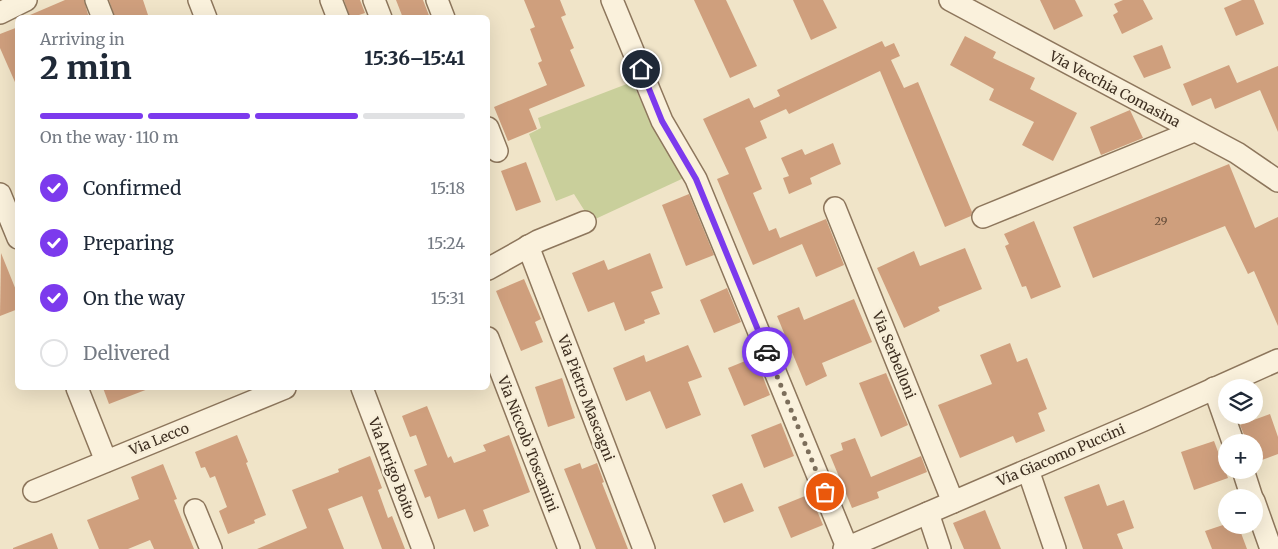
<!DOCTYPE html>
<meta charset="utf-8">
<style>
body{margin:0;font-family:Merriweather,serif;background:#f2f2f3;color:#1f2937;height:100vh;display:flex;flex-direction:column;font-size:19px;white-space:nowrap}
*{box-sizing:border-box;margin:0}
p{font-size:16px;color:#747a83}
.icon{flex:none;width:28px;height:28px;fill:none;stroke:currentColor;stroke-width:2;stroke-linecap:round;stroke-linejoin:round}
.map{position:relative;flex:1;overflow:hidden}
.drawer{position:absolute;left:15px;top:15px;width:475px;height:375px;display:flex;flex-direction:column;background:#fff;border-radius:8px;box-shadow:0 5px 20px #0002}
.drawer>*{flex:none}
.tools{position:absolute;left:1218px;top:379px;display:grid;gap:10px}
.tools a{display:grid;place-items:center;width:45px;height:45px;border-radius:50%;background:#fff;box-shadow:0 5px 20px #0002;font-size:25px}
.pin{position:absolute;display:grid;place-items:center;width:42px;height:42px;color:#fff;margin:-21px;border:2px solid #fff;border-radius:50%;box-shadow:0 1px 5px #0007}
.courier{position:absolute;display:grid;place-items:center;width:50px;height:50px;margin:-25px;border:4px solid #7c3aed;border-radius:50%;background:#fff;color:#222;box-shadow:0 1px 6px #0007}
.head em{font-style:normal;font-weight:800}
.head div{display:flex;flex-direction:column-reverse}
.head{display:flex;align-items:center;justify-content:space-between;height:85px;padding:0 25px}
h1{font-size:32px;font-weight:800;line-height:38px}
.bar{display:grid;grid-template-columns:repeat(4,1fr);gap:8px 5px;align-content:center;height:60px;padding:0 25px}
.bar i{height:6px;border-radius:4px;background:#e0e1e3}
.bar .on{background:#7c3aed}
.bar p{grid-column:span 4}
ol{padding:0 25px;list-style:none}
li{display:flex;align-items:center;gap:15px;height:55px}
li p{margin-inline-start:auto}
li .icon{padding:5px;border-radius:50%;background:#7c3aed;color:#fff;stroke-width:4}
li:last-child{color:#747a83}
li i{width:28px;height:28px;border:2px solid #e0e1e3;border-radius:50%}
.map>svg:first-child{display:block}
.green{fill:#c9cf9b}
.building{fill:#cf9f7d}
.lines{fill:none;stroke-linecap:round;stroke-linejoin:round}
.minor-casing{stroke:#8d765c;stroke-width:24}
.minor{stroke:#faf1dc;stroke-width:21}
.done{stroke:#7c6e5b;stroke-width:5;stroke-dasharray:0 9}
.route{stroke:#7c3aed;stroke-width:6}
.labels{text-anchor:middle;stroke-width:5;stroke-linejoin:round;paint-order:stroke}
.number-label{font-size:11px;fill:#624a37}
.street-label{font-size:14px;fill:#3d2e20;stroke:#f7eed8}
</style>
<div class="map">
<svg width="1278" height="549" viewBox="0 0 1278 549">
<rect width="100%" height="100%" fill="#f0e4c8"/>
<!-- green -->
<path class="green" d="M632,82L654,128L686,177L591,221L574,194L556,201L529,134L541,128L538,118Z"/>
<!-- building -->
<g class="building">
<path d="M65,0H84L89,18H23Z"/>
<path d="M109,0H143L149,18H115Z"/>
<path d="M344,0H360L365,13L350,18Z"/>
<path d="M396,0H423L430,18H403Z"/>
<path d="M524,0H560L566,15L561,17L574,48L570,50L585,86L529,109L537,129L508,141L494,107L547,85L538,63L542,61L530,29L535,27Z"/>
<path d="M694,0H726L757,66L730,78Z"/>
<path d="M793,0H823L837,28L811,40Z"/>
<path d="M1040,0H1075L1083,16L1054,30Z"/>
<path d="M1123,0H1143L1153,19L1122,34L1113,15L1118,12L1114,4Z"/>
<path d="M1242,0H1254L1264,24L1236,36L1224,8Z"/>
<path d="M18,27V89L0,48V34Z"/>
<path d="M965,36L996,52L993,58L1035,78L1030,89L1077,113L1053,161L1022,145L1034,122L989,100L994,89L950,65Z"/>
<path d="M882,41L885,47L894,43L900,56L891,60L904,88L918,82L972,212L971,216L945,227L880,71L789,114L786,109L760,121L767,138L745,148L762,189L753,193L769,231L776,228L780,238L826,219L844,265L816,277L802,244L753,265L717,179L729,174L703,119L749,98L754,108L780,96L777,90Z"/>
<path d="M1162,45L1171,68L1144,78L1133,56Z"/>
<path d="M1229,65L1237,83L1278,66V132L1260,90L1215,109L1211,98L1192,106L1183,84Z"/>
<path d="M1130,110L1143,138L1101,155L1090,127Z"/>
<path d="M833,143L841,164L810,178L812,184L789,194L783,178L789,176L781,158L802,149L805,155Z"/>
<path d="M526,162L541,202L516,211L501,171Z"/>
<path d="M1229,164L1255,228L1278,217V326L1254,271L1248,274L1225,226L1093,278L1073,227Z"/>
<path d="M689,194L714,255L686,266L662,205Z"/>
<path d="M1034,221L1061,287L1031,299L1026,286L1022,287L1005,246L1009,244L1004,234Z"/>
<path d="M965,248L982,289L938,307L940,311L904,328L877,268L914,251L920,266Z"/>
<path d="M1,253L18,295V309L0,316Z"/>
<path d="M650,253L663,288L651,292L660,314L644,320L645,323L625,331L614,302L588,312L572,273L604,260L608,270Z"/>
<path d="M524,279L541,319L535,322L543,342L521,351L496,291Z"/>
<path d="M727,288L741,322L714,333L700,300Z"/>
<path d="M854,299L872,342L822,363L827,376L806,386L777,316L799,307L804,320Z"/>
<path d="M1010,343L1017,362L1027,358L1047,409L1038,413L1045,431L1016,443L1013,436L960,458L938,405L992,384L980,355Z"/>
<path d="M688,345L702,377L688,382L701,415L666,429L650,391L626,401L613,368L644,355L646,362Z"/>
<path d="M755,357L770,395L744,406L728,368Z"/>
<path d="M886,373L908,425L881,437L859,383Z"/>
<path d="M562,378L575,418L548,427L535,387Z"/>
<path d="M103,388H148V389L109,404Z"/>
<path d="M427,406L448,458L451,456L454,463L486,451L483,445L509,435L530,492L483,510L489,526L474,532L465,509L438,519L430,496L425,498L414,470L427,465L416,435L410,437L402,416Z"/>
<path d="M1270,414L1278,437V454L1254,463V442H1247L1240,425Z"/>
<path d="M781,423L794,456L764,468L751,435Z"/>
<path d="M237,435L248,462L246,463L266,515L254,520L255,523L228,534L219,511L227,507L215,476L210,478L205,467L201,468L195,452Z"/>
<path d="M855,438L871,477L921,456L927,472L877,492L879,498L852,508L830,455L843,450L841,443Z"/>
<path d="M1214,441L1228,478L1194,490L1181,452Z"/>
<path d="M370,456L382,488L378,490L388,518L392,516L405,549H382L362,496L328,509L344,549H257L307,528L292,490L339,472L338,469Z"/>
<path d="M580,463L582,469L597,463L604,482L602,483L628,549H596L564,469Z"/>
<path d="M163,464L177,499L174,500L194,549H154L150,540L128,549H99L87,520L139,499L131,477Z"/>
<path d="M742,483L754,511L724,523L712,495Z"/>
<path d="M1099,484L1107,506L1124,500L1134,528L1117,534L1123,549H1083L1064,497Z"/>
<path d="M810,494L823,525L791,538L778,507Z"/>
<path d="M985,510L1001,549H964L953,523Z"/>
<path d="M1223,525H1238L1247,549H1212L1205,531Z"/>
<path d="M52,533L58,549H13V548Z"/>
</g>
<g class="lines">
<!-- minor casing -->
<g class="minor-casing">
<g id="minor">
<path d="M96,0L103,18"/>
<path d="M199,0L206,18"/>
<path d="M331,0L338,18"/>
<path d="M374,0L381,18"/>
<path d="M437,0L444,18"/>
<path d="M612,0L662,121L696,179L847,547"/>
<path d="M950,0L1237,153L1278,181"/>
<path d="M0,13L26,0"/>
<path d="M488,128L497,151"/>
<path d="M0,194L18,238"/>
<path d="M835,208L953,502"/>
<path d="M983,217L1194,131"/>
<path d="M528,246L644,549"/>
<path d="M488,269L538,241L585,222"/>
<path d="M488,338L569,549"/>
<path d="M77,388L106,461"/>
<path d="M362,388L423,549"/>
<path d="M1214,388L1233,442"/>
<path d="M1028,470L1055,549"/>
<path d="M1243,470L1252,498"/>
<path d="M34,491L285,388"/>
<path d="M1254,501L1271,549"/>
<path d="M195,510L211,549"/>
<path d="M928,513L940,549"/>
<path d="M844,549L1144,420L1278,360"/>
</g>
</g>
<!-- minor -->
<use href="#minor" class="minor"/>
</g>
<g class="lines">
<!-- done -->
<path class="done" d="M767,352L825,492"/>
<!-- route -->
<path class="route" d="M641,69L662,121L696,179L767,352"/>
</g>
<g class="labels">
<!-- number labels -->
<g class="number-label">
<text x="1161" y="225">29</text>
</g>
<!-- street labels -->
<g class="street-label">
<text transform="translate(1115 89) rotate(28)" y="5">Via Vecchia Comasina</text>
<text transform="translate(894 355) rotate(68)" y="5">Via Serbelloni</text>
<text transform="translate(586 398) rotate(69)" y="5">Via Pietro Mascagni</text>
<text transform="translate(159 439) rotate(-22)" y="5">Via Lecco</text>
<text transform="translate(528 444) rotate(69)" y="5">Via Niccolò Toscanini</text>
<text transform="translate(1061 455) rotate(-23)" y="5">Via Giacomo Puccini</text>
<text transform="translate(392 468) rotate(69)" y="5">Via Arrigo Boito</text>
</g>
</g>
</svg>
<div class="tools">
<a><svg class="icon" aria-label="layers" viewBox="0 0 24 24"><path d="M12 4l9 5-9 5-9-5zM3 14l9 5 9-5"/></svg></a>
<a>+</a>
<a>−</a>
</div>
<div class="pin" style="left:825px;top:492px;background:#ea580c"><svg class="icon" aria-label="bag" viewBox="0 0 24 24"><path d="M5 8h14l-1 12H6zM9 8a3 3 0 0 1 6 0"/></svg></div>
<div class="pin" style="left:641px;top:69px;background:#1f2937"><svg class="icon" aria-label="home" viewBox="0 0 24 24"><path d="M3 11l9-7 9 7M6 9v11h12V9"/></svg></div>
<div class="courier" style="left:767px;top:352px"><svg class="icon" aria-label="car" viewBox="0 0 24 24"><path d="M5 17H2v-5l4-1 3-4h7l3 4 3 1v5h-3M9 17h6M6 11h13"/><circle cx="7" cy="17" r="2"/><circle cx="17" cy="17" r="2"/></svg></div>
<section class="drawer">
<div class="head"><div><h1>2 min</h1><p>Arriving in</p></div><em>15:36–15:41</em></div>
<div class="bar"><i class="on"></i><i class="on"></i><i class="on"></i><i></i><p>On the way · 110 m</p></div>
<ol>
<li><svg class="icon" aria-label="check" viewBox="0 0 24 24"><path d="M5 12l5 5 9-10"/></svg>Confirmed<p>15:18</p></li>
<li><svg class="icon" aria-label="check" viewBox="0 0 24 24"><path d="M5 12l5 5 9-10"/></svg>Preparing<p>15:24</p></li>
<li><svg class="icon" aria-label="check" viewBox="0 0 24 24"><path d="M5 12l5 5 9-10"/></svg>On the way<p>15:31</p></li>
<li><i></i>Delivered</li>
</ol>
</section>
</div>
